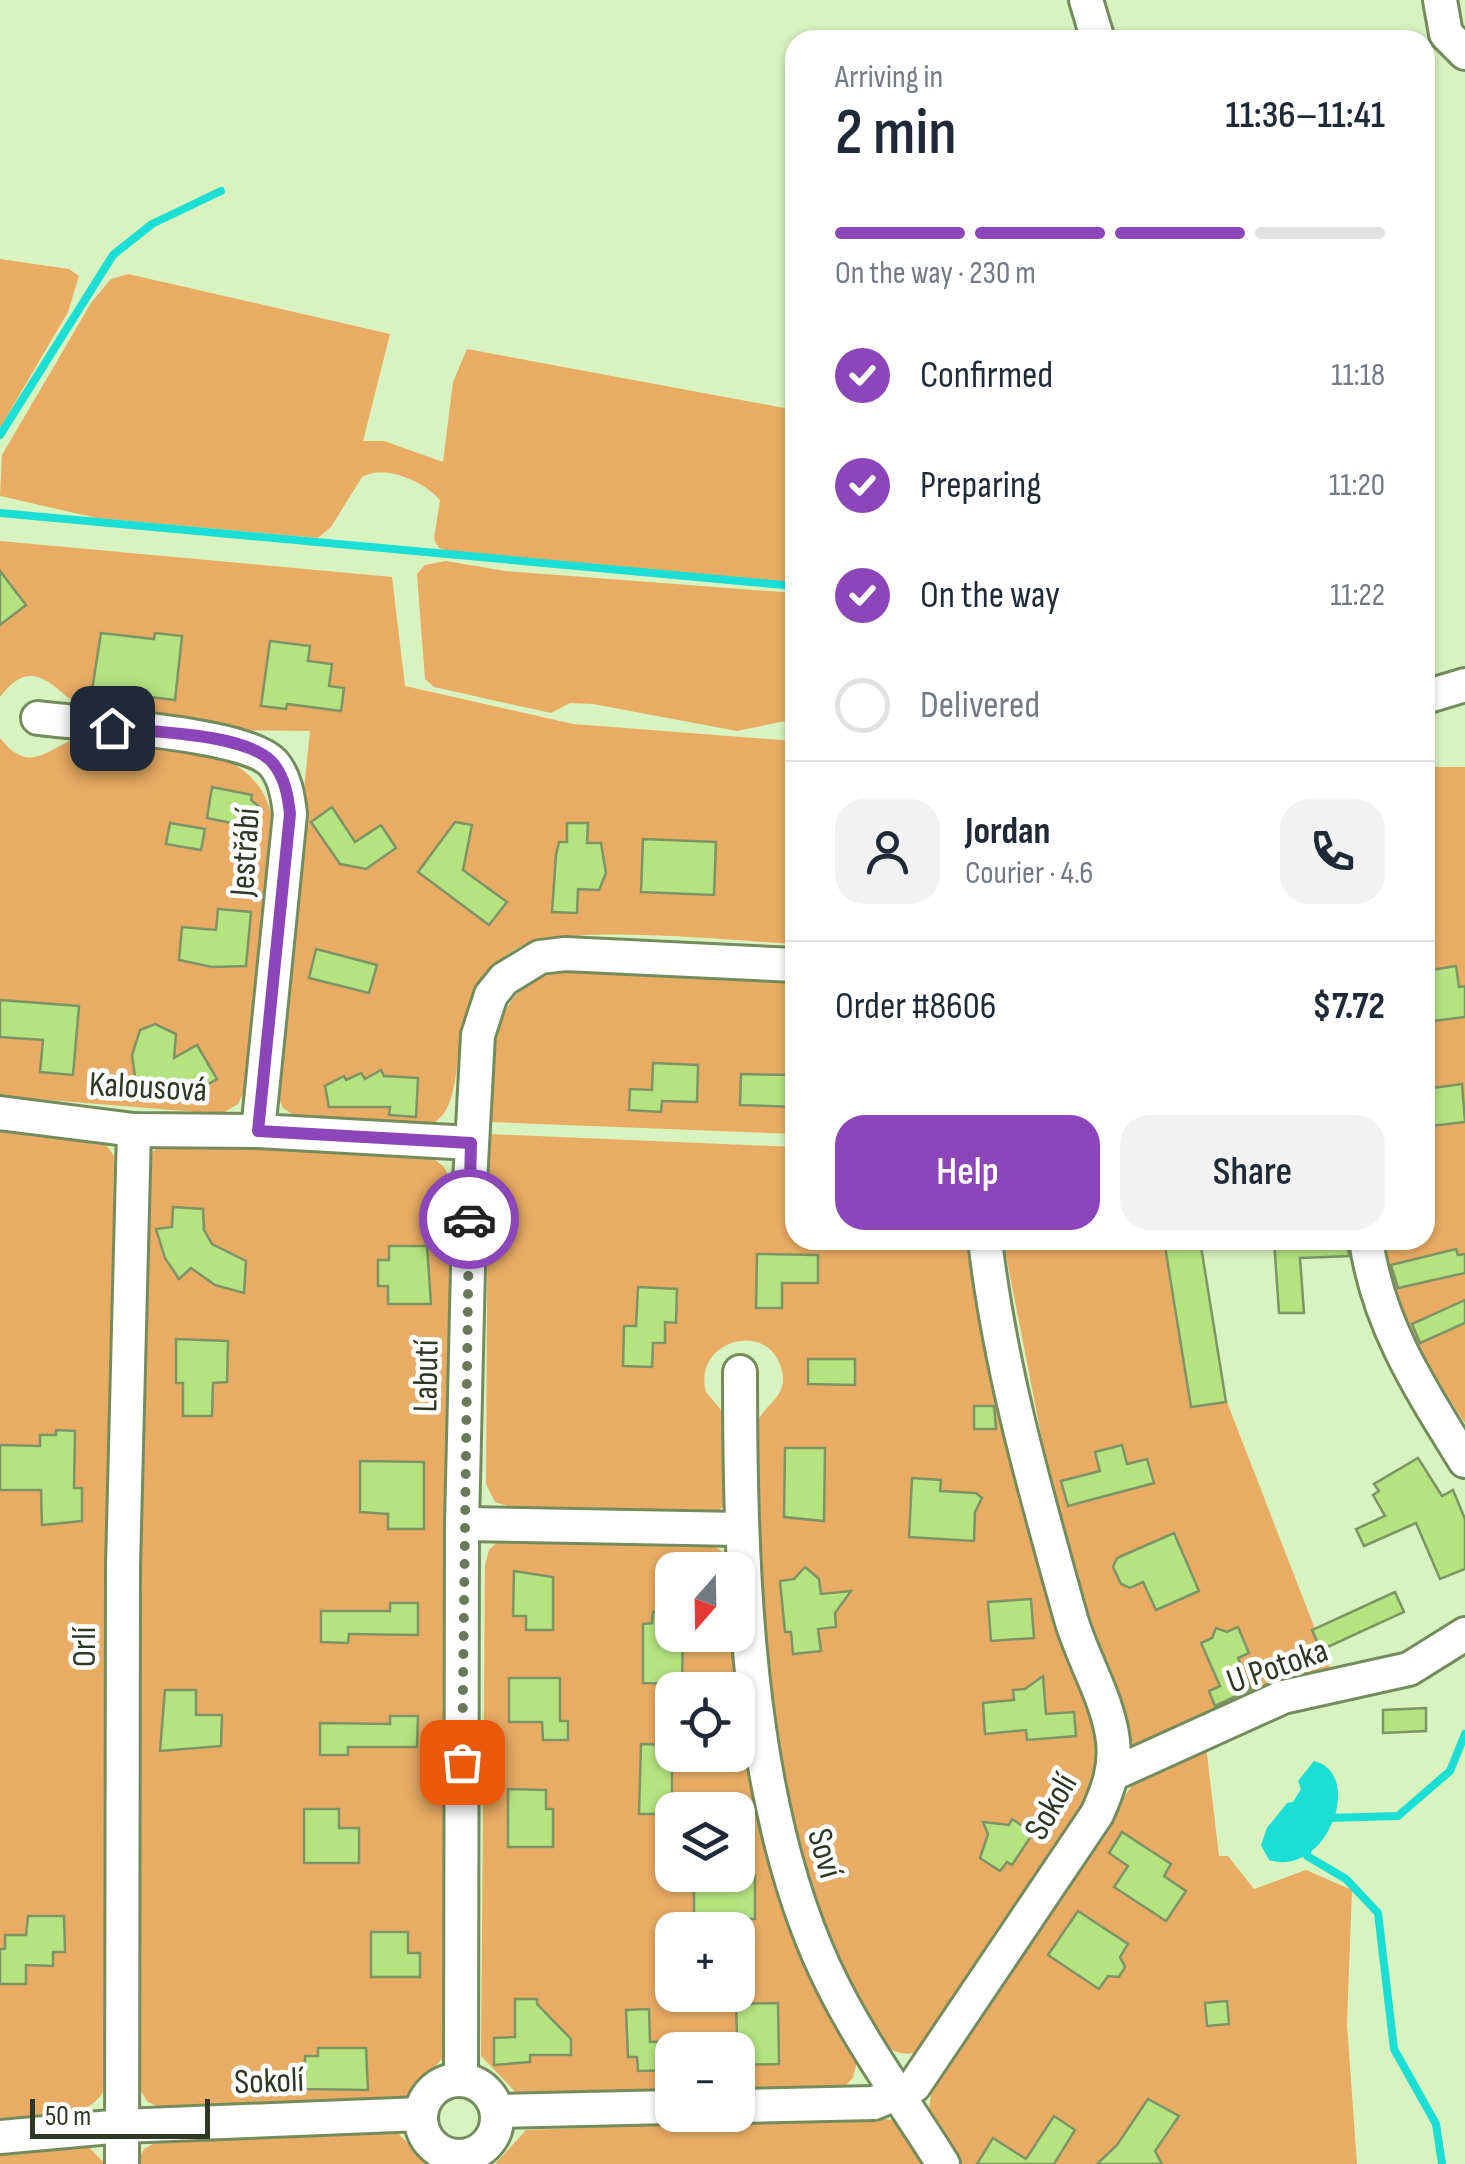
<!DOCTYPE html>
<meta charset="utf-8">
<style>
body{margin:0;font-family:"Sofia Sans Condensed",sans-serif;background:#f2f2f3;color:#1f2937;height:100vh;display:flex;flex-direction:column;font-size:38px;white-space:nowrap}
*{box-sizing:border-box;margin:0}
p{font-size:32px;color:#747a83}
.icon{flex:none;width:55px;height:55px;fill:none;stroke:currentColor;stroke-width:2;stroke-linecap:round;stroke-linejoin:round}
.map{position:relative;flex:1;overflow:hidden}
.drawer{position:absolute;left:785px;top:30px;width:650px;height:1220px;display:flex;flex-direction:column;background:#fff;border-radius:30px;box-shadow:0 2px 8px #0004}
.drawer>*{flex:none}
.needle{width:65px;rotate:200deg}
.fabs{position:absolute;left:655px;top:1552px;display:grid;gap:20px}
.fabs a{display:grid;place-items:center;width:100px;height:100px;border-radius:20px;background:#fff;box-shadow:0 2px 8px #0004;font-size:50px}
.scale{position:absolute;left:30px;bottom:25px;width:180px;box-sizing:border-box;padding-left:10px;border:5px solid #2e3824;border-top:0;font-size:28px;line-height:35px;white-space:nowrap;color:#2e3824;-webkit-text-stroke:8px #fff;paint-order:stroke}
.pin{position:absolute;display:grid;place-items:center;width:85px;height:85px;color:#fff;margin:-42px;border-radius:20px;box-shadow:0 5px 15px #0006}
.courier{position:absolute;display:grid;place-items:center;width:100px;height:100px;margin:-50px;border:8px solid #8d46b9;border-radius:50%;background:#fff;color:#222;box-shadow:0 2px 12px #0007}
.overview em{font-style:normal;font-weight:600}
.overview div{display:flex;flex-direction:column-reverse}
.overview{display:flex;align-items:center;justify-content:space-between;height:170px;padding:0 50px}
h1{font-size:65px;font-weight:600;line-height:75px}
.bar{display:grid;grid-template-columns:repeat(4,1fr);gap:15px 10px;align-content:center;height:120px;padding:0 50px}
.bar i{height:12px;border-radius:8px;background:#e0e1e3}
.bar .current{background:#8d46b9}
.bar p{grid-column:span 4}
.line{display:flex;align-items:center;gap:25px;padding:0 50px;border-top:2px solid #e0e1e3}
.line div{flex:1}
.round{display:grid;place-items:center;flex:none;width:105px;height:105px;border-radius:30px;background:#f2f2f3}
ol{padding:0 50px;list-style:none}
li{display:flex;align-items:center;gap:30px;height:110px}
li p{margin-inline-start:auto}
li .icon{padding:10px;border-radius:50%;background:#8d46b9;color:#fff;stroke-width:4}
li:last-child{color:#747a83}
li i{width:55px;height:55px;border:5px solid #e0e1e3;border-radius:50%}
.cta{display:flex;gap:20px;margin-top:auto;padding:20px 50px}
.cta a{flex:1;height:115px;border-radius:30px;background:#8d46b9;color:#fff;font-size:40px;font-weight:600;line-height:115px;text-align:center}
.cta a+a{background:#f2f2f3;color:#1f2937}
.map>svg:first-child{display:block}
.green{fill:#e8ac64;fill-rule:evenodd}
.water{fill:#1bded5}
.lines{fill:none;stroke-linecap:round;stroke-linejoin:round}
.stream{stroke:#1bded5;stroke-width:8}
.building{fill:#b4e380;stroke:#7d9565;stroke-width:2.5}
.minor-casing{stroke:#748c5c;stroke-width:38}
.minor{stroke:#fff;stroke-width:32}
.done{stroke:#6a795a;stroke-width:10;stroke-dasharray:0 18}
.route{stroke:#8d46b9;stroke-width:12}
.labels{text-anchor:middle;stroke-width:9;stroke-linejoin:round;paint-order:stroke}
.street-label{font-size:35px;fill:#2e3824;stroke:#fff}
</style>
<div class="map">
<svg width="1465" height="2164" viewBox="0 0 1465 2164">
<rect width="100%" height="100%" fill="#d8f3bf"/>
<!-- green -->
<g class="green">
<path d="M0,259L69,269L79,276L68,312L0,428Z"/>
<path d="M128,274L390,334L363,441H384L443,462L453,382L467,349L795,410V584L462,555L439,548L434,539L440,500C425,482 384,463 362,477L331,527L318,538L97,518L0,496L2,455L91,303L111,279Z"/>
<path d="M0,541L392,577L405,686L573,724L795,741V944C735,941 567,923 521,946C433,991 478,1111 428,1125C401,1132 329,1120 298,1118L283,1108L274,1086L310,731L242,730L89,711C59,700 37,647 0,697Z"/>
<path d="M446,561L505,571L795,593V719L737,731L593,704L570,703L551,713L434,687L425,679L417,574L425,565Z"/>
<path d="M82,737C152,746 267,736 273,829L247,1085L238,1104L221,1114L0,1096V738C31,778 49,745 82,737Z"/>
<path d="M1436,767H1465V1423C1426,1365 1394,1308 1379,1240H1425V770Z"/>
<path d="M575,971L795,980V1134L488,1122C495,1055 486,975 575,971Z"/>
<path d="M0,1121L100,1136L114,1156L108,2079C99,2123 36,2118 0,2123Z"/>
<path d="M488,1134L795,1147V1240H971L997,1398L1016,1481L1036,1554L1095,1721L1100,1757L1087,1804L919,2052C885,2061 876,2032 862,2006C780,1864 762,1675 753,1513C751,1493 749,1438 757,1422C766,1403 788,1397 782,1371C770,1318 692,1340 706,1392L727,1417L731,1497L718,1512L703,1516L514,1508L495,1502L486,1484Z"/>
<path d="M167,1142L430,1156L444,1167L450,1179L446,2055L397,2106L163,2109L148,2102L136,2084L141,1176L152,1152Z"/>
<path d="M1003,1240H1164L1192,1406L1227,1402L1332,1673L1135,1751L1064,1552Z"/>
<path d="M500,1539L709,1543L723,1552L731,1570H672V1635H738L857,2061L853,2078L844,2087L738,2095V2050H672V2097L525,2102L481,2056L485,1565L489,1550ZM672,1690H738V1755H672ZM672,1810H738V1875H672ZM672,1930H738V1995H672Z"/>
<path d="M1206,1746L1219,1856H1228L1254,1889L1306,1870L1352,1890L1347,2024L1357,2164H958L928,2116L932,2088L1135,1781Z"/>
<path d="M875,2117L896,2121L927,2164H495L526,2130Z"/>
<path d="M398,2133L428,2164H136L144,2149L163,2138Z"/>
<path d="M86,2144L105,2164H0V2151Z"/>
</g>
<!-- water -->
<path class="water" d="M1314,1761C1366,1774 1326,1879 1269,1860L1261,1845L1267,1828L1287,1803L1293,1802L1301,1789L1298,1781Z"/>
<g class="lines">
<!-- stream -->
<g class="stream">
<path d="M0,435L113,255L152,224L221,191"/>
<path d="M0,513L795,586"/>
<path d="M1327,1818L1398,1816L1450,1771L1465,1734"/>
<path d="M1307,1850V1856L1346,1879L1378,1913L1394,2049L1436,2124L1442,2164"/>
</g>
</g>
<!-- building -->
<g class="building">
<path d="M0,571L26,605L0,625Z"/>
<path d="M101,633L154,639L155,633L182,636L175,700L92,690Z"/>
<path d="M270,641L310,646L308,661L332,664L329,686L344,688L341,711L287,704L286,709L261,706Z"/>
<path d="M212,787L252,795L251,800L262,809L249,813L246,826L207,818Z"/>
<path d="M332,807L355,842L381,825L396,848L366,869L340,864L311,822Z"/>
<path d="M455,822L472,825L463,870L507,902L489,925L418,872Z"/>
<path d="M170,823L205,829L201,850L166,844Z"/>
<path d="M567,823H588L587,843H601L606,873L599,890L578,889L577,913L552,912L556,855L559,842H567Z"/>
<path d="M643,839L716,842L714,895L641,892Z"/>
<path d="M218,909L251,912L246,966L212,967L179,960L182,927L216,930Z"/>
<path d="M316,949L377,965L369,993L309,978Z"/>
<path d="M1456,966L1459,987L1465,986V1017L1425,1022V971Z"/>
<path d="M0,1000L79,1006L73,1075L40,1072L43,1040L0,1037Z"/>
<path d="M155,1024L176,1034L174,1058L197,1045L217,1079L196,1091L167,1086L156,1092L136,1084L132,1055L140,1030Z"/>
<path d="M653,1063L698,1065L697,1102L662,1101L661,1112L629,1110L630,1089L652,1090Z"/>
<path d="M381,1070L384,1076L418,1078L416,1117L389,1115L390,1107H329L325,1086L344,1076L346,1080L361,1073L365,1079Z"/>
<path d="M741,1074L795,1075V1107L740,1105Z"/>
<path d="M1462,1084L1465,1122L1430,1126L1425,1089Z"/>
<path d="M173,1207L203,1209L204,1230L212,1244L246,1261L244,1293L215,1285L191,1268L179,1279L165,1258L156,1229L172,1227Z"/>
<path d="M1164,1240H1200L1226,1402L1191,1407Z"/>
<path d="M1274,1240H1346L1349,1256L1300,1258L1304,1313H1279Z"/>
<path d="M389,1246H427L431,1304H388V1286H378V1260H389Z"/>
<path d="M1456,1249L1458,1255L1465,1254V1273L1398,1288L1391,1265Z"/>
<path d="M757,1254L818,1255V1283H782V1308H756Z"/>
<path d="M638,1287L677,1289L676,1323L665,1322V1343H653L652,1367L623,1366L624,1326H636Z"/>
<path d="M1465,1300V1323L1420,1343L1412,1324Z"/>
<path d="M176,1339L228,1341L227,1382L213,1383L212,1416H183V1383H176Z"/>
<path d="M808,1359H855V1385L808,1384Z"/>
<path d="M974,1406H994L996,1429H974Z"/>
<path d="M56,1430L75,1431L74,1488H82V1521L42,1525L41,1490H0V1445L40,1446V1435H56Z"/>
<path d="M1122,1445L1127,1464L1147,1459L1154,1483L1068,1506L1061,1481L1100,1471L1095,1452Z"/>
<path d="M785,1448H825L824,1521L784,1517Z"/>
<path d="M1418,1458L1442,1496L1453,1490L1465,1519V1569L1440,1579L1416,1523L1364,1546L1356,1529L1385,1516L1373,1495L1379,1491L1374,1484Z"/>
<path d="M360,1461L424,1462V1529H388V1514L360,1512Z"/>
<path d="M912,1478L941,1480L940,1491L976,1493L982,1498L975,1512L974,1541L909,1537Z"/>
<path d="M1174,1533L1199,1591L1156,1610L1143,1582L1130,1588L1121,1584L1113,1567L1117,1558Z"/>
<path d="M805,1567L819,1579L821,1594L851,1591L835,1613L836,1627L818,1629L821,1651L793,1654L791,1632H785L780,1581L794,1579Z"/>
<path d="M514,1571L553,1577V1630H526V1616H513Z"/>
<path d="M1395,1592L1404,1612L1321,1650L1312,1630Z"/>
<path d="M1031,1599L1034,1638L991,1641L988,1602Z"/>
<path d="M390,1603H418V1635L349,1634L348,1643L321,1642V1611H390Z"/>
<path d="M653,1612L672,1613V1635H683L682,1684L643,1683V1624L652,1623Z"/>
<path d="M1238,1627L1249,1653L1238,1658L1251,1689L1215,1706L1209,1691L1220,1686L1201,1643L1212,1638L1216,1628L1227,1632Z"/>
<path d="M1043,1676L1046,1714L1074,1712L1076,1736L1027,1740L1026,1730L985,1734L983,1703L1014,1700L1013,1690L1025,1689Z"/>
<path d="M509,1678H560V1721H568V1740H543L542,1722H509Z"/>
<path d="M165,1690H196V1715H222L221,1746L160,1751Z"/>
<path d="M1426,1708V1731L1383,1733V1710Z"/>
<path d="M390,1716H418L417,1747H348V1755H320V1723L390,1724Z"/>
<path d="M641,1744L672,1745V1814H639Z"/>
<path d="M508,1789L546,1790V1809H553V1847H508Z"/>
<path d="M304,1809H339V1828H359V1863H304Z"/>
<path d="M1012,1819L1033,1833L1012,1865L1007,1862L1000,1871L980,1858L988,1834L983,1822L1009,1825Z"/>
<path d="M1122,1832L1171,1864L1164,1876L1186,1891L1166,1921L1114,1887L1128,1866L1109,1853Z"/>
<path d="M711,1875H755V1919L694,1918V1889L711,1890Z"/>
<path d="M1078,1911L1128,1944L1120,1957L1125,1967L1119,1977L1108,1976L1099,1989L1048,1955Z"/>
<path d="M28,1916H64L65,1952H53V1966L26,1965V1984H0V1949H5V1935H26Z"/>
<path d="M371,1932H408V1953H420V1977H371Z"/>
<path d="M515,1999H537V2004L571,2039V2055H530V2062L494,2065V2038L515,2037Z"/>
<path d="M1227,2001L1229,2024L1207,2026L1205,2003Z"/>
<path d="M778,2003L779,2064L738,2065L736,2004Z"/>
<path d="M649,2009L650,2042L672,2041V2070L638,2071L637,2057H628L626,2010Z"/>
<path d="M318,2048H366L368,2090L305,2089V2056H318Z"/>
<path d="M1148,2099L1179,2116L1155,2151L1162,2164H1097L1117,2145Z"/>
<path d="M1054,2116L1075,2130L1054,2164H977L993,2138L1026,2159Z"/>
</g>
<g class="lines">
<!-- minor casing -->
<g class="minor-casing">
<g id="minor">
<path d="M1086,0L1098,40"/>
<path d="M1440,0L1446,34L1465,53"/>
<path d="M1425,697L1465,685"/>
<path d="M38,718C84,724 246,733 273,763C285,777 288,796 290,814L258,1131"/>
<path d="M0,1113L134,1130L258,1131L471,1143"/>
<path d="M1366,1240C1378,1325 1421,1390 1465,1461"/>
<path d="M740,1372C740,1560 745,1797 825,1969C857,2038 903,2100 943,2164"/>
<path d="M462,1524L740,1529"/>
<path d="M1113,1774L1283,1697L1409,1669L1465,1634"/>
<path d="M461,2080L462,1524L470,1182L478,1035L491,995L504,979L540,957L565,954L795,965"/>
<circle cx="459" cy="2118" r="38"/>
<path d="M738,2106L874,2103L914,2086L1097,1814C1108,1790 1116,1768 1113,1741C1108,1699 1083,1660 1071,1619C1036,1493 1000,1370 985,1240"/>
<path d="M497,2111L672,2107"/>
<path d="M0,2137L122,2126L421,2114"/>
<path d="M122,2164L123,1566L134,1130"/>
</g>
</g>
<!-- minor -->
<use href="#minor" class="minor"/>
</g>
<g class="lines">
<!-- done -->
<path class="done" d="M462,1762L469,1219"/>
<!-- route -->
<path class="route" d="M112,728C151,732 245,733 272,762C285,777 288,796 290,814L258,1131L471,1143L469,1219"/>
</g>
<g class="labels">
<!-- street labels -->
<g class="street-label">
<text transform="translate(244 852) rotate(-86)" y="12">Jestřábí</text>
<text transform="translate(148 1086) rotate(3)" y="12">Kalousová</text>
<text transform="translate(425 1376) rotate(-89)" y="12">Labutí</text>
<text transform="translate(83 1647) rotate(-90)" y="12">Orlí</text>
<text transform="translate(1277 1665) rotate(-19)" y="12">U Potoka</text>
<text transform="translate(1050 1806) rotate(-60)" y="12">Sokolí</text>
<text transform="translate(826 1853) rotate(74)" y="12">Soví</text>
<text transform="translate(269 2080) rotate(-2)" y="12">Sokolí</text>
</g>
</g>
</svg>
<div class="fabs">
<a><svg class="needle" viewBox="-14 -14 28 28"><path d="M0-13l5 13h-10z" fill="#e53935"/><path d="M0 13l5-13h-10z" fill="#747a83"/></svg></a>
<a><svg class="icon" aria-label="locate" viewBox="0 0 24 24"><circle cx="12" cy="12" r="6"/><path d="M12 2v4M12 18v4M2 12h4M18 12h4"/></svg></a>
<a><svg class="icon" aria-label="layers" viewBox="0 0 24 24"><path d="M12 4l9 5-9 5-9-5zM3 14l9 5 9-5"/></svg></a>
<a>+</a>
<a>−</a>
</div>
<div class="scale">50 m</div>
<div class="pin" style="left:462px;top:1762px;background:#ea580c"><svg class="icon" aria-label="bag" viewBox="0 0 24 24"><path d="M5 8h14l-1 12H6zM9 8a3 3 0 0 1 6 0"/></svg></div>
<div class="pin" style="left:112px;top:728px;background:#1f2937"><svg class="icon" aria-label="home" viewBox="0 0 24 24"><path d="M3 11l9-7 9 7M6 9v11h12V9"/></svg></div>
<div class="courier" style="left:469px;top:1219px"><svg class="icon" aria-label="car" viewBox="0 0 24 24"><path d="M5 17H2v-5l4-1 3-4h7l3 4 3 1v5h-3M9 17h6M6 11h13"/><circle cx="7" cy="17" r="2"/><circle cx="17" cy="17" r="2"/></svg></div>
<section class="drawer">
<div class="overview"><div><h1>2 min</h1><p>Arriving in</p></div><em>11:36–11:41</em></div>
<div class="bar"><i class="current"></i><i class="current"></i><i class="current"></i><i></i><p>On the way · 230 m</p></div>
<ol>
<li><svg class="icon" aria-label="check" viewBox="0 0 24 24"><path d="M5 12l5 5 9-10"/></svg>Confirmed<p>11:18</p></li>
<li><svg class="icon" aria-label="check" viewBox="0 0 24 24"><path d="M5 12l5 5 9-10"/></svg>Preparing<p>11:20</p></li>
<li><svg class="icon" aria-label="check" viewBox="0 0 24 24"><path d="M5 12l5 5 9-10"/></svg>On the way<p>11:22</p></li>
<li><i></i>Delivered</li>
</ol>
<div class="line" style="height:180px"><a class="round"><svg class="icon" aria-label="person" viewBox="0 0 24 24"><circle cx="12" cy="8" r="4"/><path d="M4 21q1-7 8-7t8 7"/></svg></a><div><b>Jordan</b><p>Courier · 4.6</p></div><a class="round"><svg class="icon" aria-label="phone" viewBox="0 0 24 24"><path d="M5 4h4l2 5-3 2q2 4 5 5l2-3 5 2v4C11 20 4 13 5 4z"/></svg></a></div>
<div class="line" style="height:130px"><div>Order #8606</div><b>$7.72</b></div>
<div class="cta"><a>Help</a><a>Share</a></div>
</section>
</div>
